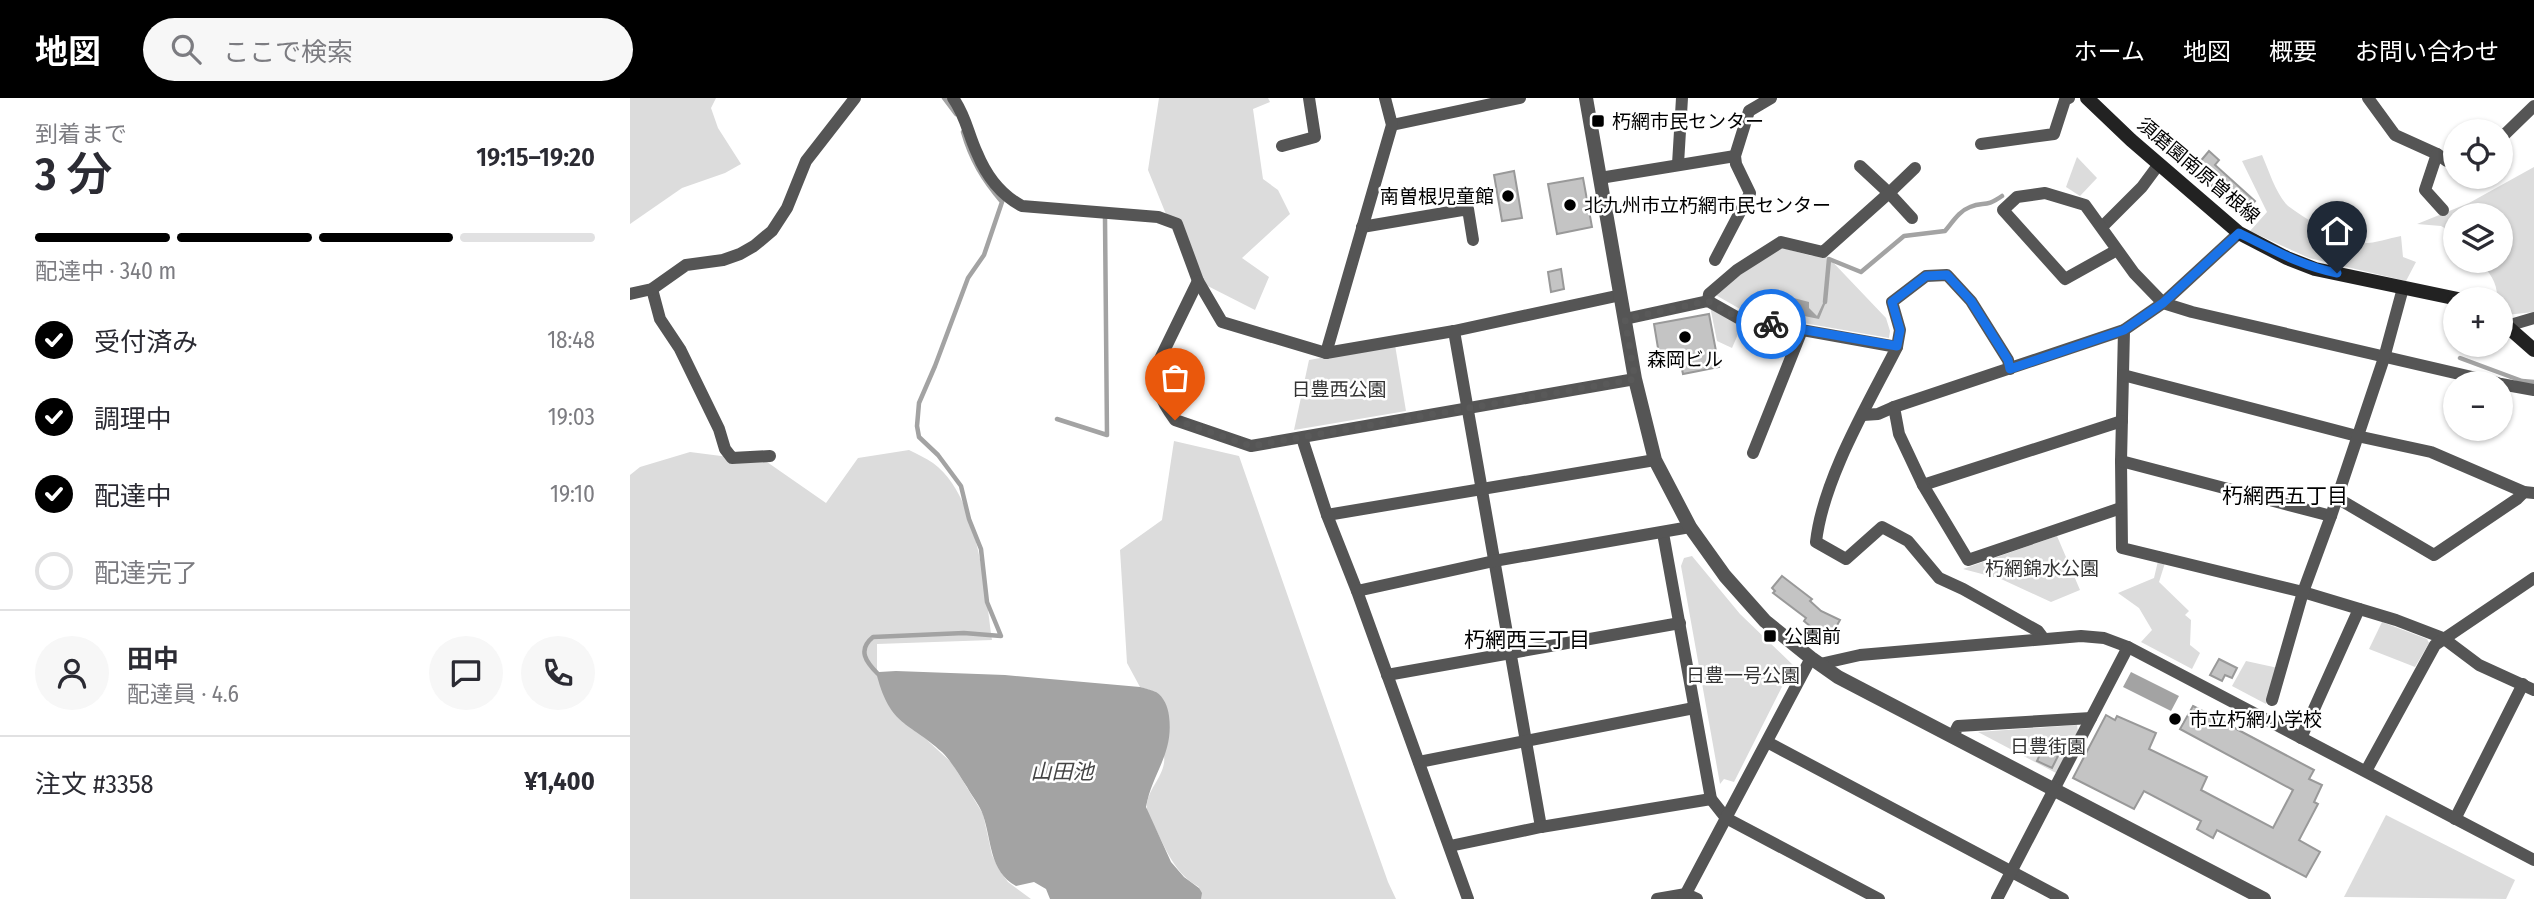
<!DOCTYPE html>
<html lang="ja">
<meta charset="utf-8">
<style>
body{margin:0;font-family:"Fira Sans Condensed","Noto Sans JP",sans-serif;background:#f7f7f7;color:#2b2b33;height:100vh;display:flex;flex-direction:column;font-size:26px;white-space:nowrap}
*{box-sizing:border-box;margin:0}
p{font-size:23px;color:#7c7c81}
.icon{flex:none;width:38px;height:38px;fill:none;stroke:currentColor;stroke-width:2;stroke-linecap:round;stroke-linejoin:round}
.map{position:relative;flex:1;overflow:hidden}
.side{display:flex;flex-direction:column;background:#fff;width:630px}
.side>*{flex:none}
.controls{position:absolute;left:1813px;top:21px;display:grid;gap:14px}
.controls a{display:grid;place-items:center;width:70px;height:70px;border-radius:50%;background:#fff;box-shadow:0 2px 5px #0004;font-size:35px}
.pin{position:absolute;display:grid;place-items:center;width:60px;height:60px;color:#fff;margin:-72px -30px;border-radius:50% 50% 50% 0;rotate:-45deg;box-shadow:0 0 7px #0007}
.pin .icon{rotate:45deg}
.courier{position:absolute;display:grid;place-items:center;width:70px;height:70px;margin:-35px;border:5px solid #1a73e8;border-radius:50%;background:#fff;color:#222;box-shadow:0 2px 9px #0007}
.headline em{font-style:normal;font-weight:600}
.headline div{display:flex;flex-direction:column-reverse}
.headline{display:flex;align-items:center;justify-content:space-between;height:119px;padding:0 35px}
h1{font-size:46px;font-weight:600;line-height:52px}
.bar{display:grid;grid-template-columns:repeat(4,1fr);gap:10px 7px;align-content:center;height:84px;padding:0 35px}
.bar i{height:9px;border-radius:5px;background:#e1e1e2}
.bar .selected{background:#000}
.bar p{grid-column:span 4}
.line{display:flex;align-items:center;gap:18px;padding:0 35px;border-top:2px solid #e1e1e2}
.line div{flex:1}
.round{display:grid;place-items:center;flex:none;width:74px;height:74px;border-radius:37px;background:#f7f7f7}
ol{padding:0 35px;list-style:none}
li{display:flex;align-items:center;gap:21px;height:77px}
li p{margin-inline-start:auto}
li .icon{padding:7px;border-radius:50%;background:#000;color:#fff;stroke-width:4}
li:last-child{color:#7c7c81}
li i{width:38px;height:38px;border:4px solid #e1e1e2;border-radius:50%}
header{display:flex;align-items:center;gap:42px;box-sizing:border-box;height:98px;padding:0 35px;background:#000;color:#fff}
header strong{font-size:33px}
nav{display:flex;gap:38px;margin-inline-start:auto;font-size:24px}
.search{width:490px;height:63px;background:#f7f7f7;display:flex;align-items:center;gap:18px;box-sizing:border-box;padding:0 24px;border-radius:38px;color:#7c7c81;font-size:26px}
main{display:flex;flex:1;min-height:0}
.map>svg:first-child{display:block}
.green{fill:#dcdcdc}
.water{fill:#a3a3a3}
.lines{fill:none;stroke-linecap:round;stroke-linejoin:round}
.stream{stroke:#a3a3a3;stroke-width:4.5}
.building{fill:#c4c4c4;stroke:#999;stroke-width:2}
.minor{stroke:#555;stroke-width:12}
.tertiary{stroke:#555;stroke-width:14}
.secondary{stroke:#222;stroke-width:14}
.done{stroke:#595959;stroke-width:7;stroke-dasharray:0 12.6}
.route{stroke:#1a73e8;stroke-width:9}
.poi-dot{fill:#000;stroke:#fff;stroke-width:2.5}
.labels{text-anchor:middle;stroke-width:5;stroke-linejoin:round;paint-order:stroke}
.poi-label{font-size:19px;fill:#000;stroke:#fff;text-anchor:start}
.street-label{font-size:19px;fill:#000;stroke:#fff}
.park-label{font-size:19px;fill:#333;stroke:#fff}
.neighbourhood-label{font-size:21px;fill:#000;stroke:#fff}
.water-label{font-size:21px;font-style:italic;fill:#444;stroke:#fff}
</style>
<header>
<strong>地図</strong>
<div class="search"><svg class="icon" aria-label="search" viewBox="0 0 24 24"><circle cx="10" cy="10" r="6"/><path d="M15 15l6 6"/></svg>ここで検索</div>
<nav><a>ホーム</a><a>地図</a><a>概要</a><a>お問い合わせ</a></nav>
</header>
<main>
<section class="side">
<div class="headline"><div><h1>3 分</h1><p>到着まで</p></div><em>19:15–19:20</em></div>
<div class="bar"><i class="selected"></i><i class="selected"></i><i class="selected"></i><i></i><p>配達中 · 340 m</p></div>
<ol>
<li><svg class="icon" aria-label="check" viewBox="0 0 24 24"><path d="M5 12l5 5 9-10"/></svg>受付済み<p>18:48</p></li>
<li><svg class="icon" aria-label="check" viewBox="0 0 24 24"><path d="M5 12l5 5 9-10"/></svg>調理中<p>19:03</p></li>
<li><svg class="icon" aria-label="check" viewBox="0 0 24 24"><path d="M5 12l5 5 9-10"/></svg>配達中<p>19:10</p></li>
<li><i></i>配達完了</li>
</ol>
<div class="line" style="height:126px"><a class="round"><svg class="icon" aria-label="person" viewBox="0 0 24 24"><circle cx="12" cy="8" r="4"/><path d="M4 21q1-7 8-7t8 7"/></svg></a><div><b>田中</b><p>配達員 · 4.6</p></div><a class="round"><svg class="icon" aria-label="chat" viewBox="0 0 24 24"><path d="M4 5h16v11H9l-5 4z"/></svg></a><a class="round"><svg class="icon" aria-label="phone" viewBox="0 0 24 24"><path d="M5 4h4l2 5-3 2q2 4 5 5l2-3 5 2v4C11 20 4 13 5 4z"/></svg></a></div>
<div class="line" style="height:91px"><div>注文 #3358</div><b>¥1,400</b></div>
</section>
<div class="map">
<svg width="1904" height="801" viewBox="0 0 1904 801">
<rect width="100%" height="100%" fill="#fff"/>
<!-- green -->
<g class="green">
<path d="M0,0H86L81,10L88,30L111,66L95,75L52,90L0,126Z"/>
<path d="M529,0H638L640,4L623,11L633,81L648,92L660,116L612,160L639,179L625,212L562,180L518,72Z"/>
<path d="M1632,57C1639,73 1645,93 1656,106C1665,115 1710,141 1723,144C1738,148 1756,141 1771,138L1773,159L1786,164L1776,183L1679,160L1620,133L1637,114L1612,63Z"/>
<path d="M1447,59L1467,80L1450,98L1436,89Z"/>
<path d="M1904,69V214L1876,217L1871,214V201H1867C1868,185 1860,176 1850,163H1871V117H1825V136L1811,128L1787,126L1839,105Z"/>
<path d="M1149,149L1182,158L1196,157L1256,220L1260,233L1259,240L1117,215L1084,196Z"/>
<path d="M1080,208L1112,227L1102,250L1087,243Z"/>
<path d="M765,247L776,313L664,332L679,262Z"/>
<path d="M544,343L609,358L730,705L758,784L766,801H571L569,789C540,773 534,743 518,717C512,696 531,684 534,665C536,653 527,609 526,594L510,589L497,565L490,452L532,422Z"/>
<path d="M279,352C287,356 296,360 303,365C348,397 355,492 362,542L247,546V578L299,644L322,665L353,716L362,757L370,773L378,784L401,801H0V377L10,369L60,354L137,364L196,405L228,360Z"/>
<path d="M1427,438L1450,492L1421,504L1371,481L1333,471Z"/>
<path d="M1062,458L1110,516L1163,567L1104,684L1094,681L1090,686L1051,468L1054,460Z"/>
<path d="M1528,463L1535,465L1529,484L1559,513L1555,517L1561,522L1560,547L1570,555L1562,571L1511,544L1522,532L1509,510L1488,495L1524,480Z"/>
<path d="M1752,524L1797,541L1799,545L1785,569L1739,551Z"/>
<path d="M1616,563L1648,570L1636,606L1602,588Z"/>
<path d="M1447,627L1448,634L1426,675L1348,634Z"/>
<path d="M1756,717L1885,782L1876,801L1714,799Z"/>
</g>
<!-- water -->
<g class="water">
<path d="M1152,197L1179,204V210L1187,218L1194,203L1196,204L1189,221L1149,213Z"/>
<path d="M266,573L375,577L510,589C515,590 521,592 526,594C534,599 538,609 539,618C544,656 522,675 516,709L541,764L554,779L569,790L572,795L571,801H420L416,791L404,784L386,788C359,773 362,743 353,717C350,708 342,698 337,689C329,677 322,664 312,654C278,623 261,629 247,578L249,574Z"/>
<path d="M1501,574L1549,598L1541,613L1493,589Z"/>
</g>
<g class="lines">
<!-- stream -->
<g class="stream">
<path d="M314,0L326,16"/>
<path d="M1195,204L1199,161L1231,174L1274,138L1315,133C1322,125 1329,113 1340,109C1354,103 1355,110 1372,98"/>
<path d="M1830,260L1892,283L1904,284"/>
<path d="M427,321L477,337L475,120"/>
<path d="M248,576C236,564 227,552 243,539L334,535L371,538L357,504L351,451L339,421L331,388L308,357L289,339L287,328L289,305L305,268L338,180L354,157L372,104C353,82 341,62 333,34"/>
</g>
</g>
<!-- building -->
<g class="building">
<path d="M1579,53L1589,62L1585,67L1625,103L1613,117L1563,72Z"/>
<path d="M884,73L892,120L872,123L864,77Z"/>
<path d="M953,80L962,129L927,136L918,86Z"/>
<path d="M931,171L934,191L921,194L918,174Z"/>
<path d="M1079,216L1089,269L1053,276L1048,253L1029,256L1024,226Z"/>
<path d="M1152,478L1182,501L1180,503L1191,513L1210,522L1201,538L1198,536L1196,539L1187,534L1174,523L1176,520L1143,495L1145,493L1142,490Z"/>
<path d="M1589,561L1607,570L1602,580L1595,577L1592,583L1580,577Z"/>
<path d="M1563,608L1684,672L1679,681L1692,687L1684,704L1688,706L1669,742L1690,754L1676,779L1587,732L1583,740L1567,731L1571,723L1514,693L1504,711L1443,680L1476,617L1485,622L1487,618L1526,635L1519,651L1577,679L1571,692L1643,730L1663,692L1550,631Z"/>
<path d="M1413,650L1428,658L1422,670L1407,663Z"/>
</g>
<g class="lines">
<!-- minor -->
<g class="minor">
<path d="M323,0C336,18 338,36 347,55C356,77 371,97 392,108L528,119L547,126L568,183L592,224L696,255L824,233L991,197"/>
<path d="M1738,0L1765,37L1807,56L1817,63L1825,62"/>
<path d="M762,27L890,0"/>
<path d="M1871,40L1904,8"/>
<path d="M1351,46L1424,36L1435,2L1439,0"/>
<path d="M652,48L685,39L679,0"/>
<path d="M1807,56L1795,92L1813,112"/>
<path d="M1048,66L1052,0"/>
<path d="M1230,68L1259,95L1285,70"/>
<path d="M970,80L1105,58"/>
<path d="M732,129L838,111L843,142"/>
<path d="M1472,129L1512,89L1529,66"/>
<path d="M1487,152L1435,181L1373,112L1387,99L1415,95L1455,107L1504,175L1533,205L1562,214L1868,285"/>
<path d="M1085,162L1120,95L1106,66L1105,58L1119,13L1141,0"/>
<path d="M568,183L529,263C521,285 532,304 545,322L621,348L1005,281"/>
<path d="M22,191L30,221L50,251L89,331L95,351L102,360L140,358"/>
<path d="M0,196L22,191L56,167L93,162L110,156L124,148L142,133L157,110L176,63L225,0"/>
<path d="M1078,203L1079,196L1107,172L1151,144L1193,154L1259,95L1282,120"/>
<path d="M995,221L1078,203L1110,221L1267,249C1238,306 1193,381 1186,444L1216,461L1252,429L1278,443L1309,480L1333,491L1408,533L1414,541"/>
<path d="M1877,228L1904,220"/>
<path d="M1494,232L1491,363L1492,450L1673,494L1766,522L1813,540L1849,567L1904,592"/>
<path d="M824,233L911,729"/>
<path d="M1267,249L1270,232L1262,204L1296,178L1317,177L1341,203L1378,262L1380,271"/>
<path d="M696,255L762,27L755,0"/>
<path d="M1493,277L1727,338L1801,354L1894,394L1904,395"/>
<path d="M1871,286L1904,292"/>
<path d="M1233,317L1248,316L1264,309"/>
<path d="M672,340L697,417L727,493L838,801"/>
<path d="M1123,355L1172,232"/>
<path d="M1491,363L1701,418"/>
<path d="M1293,387L1492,323"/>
<path d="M1707,400L1804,457L1887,401L1894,394"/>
<path d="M1491,410L1338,462L1293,387L1269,336L1264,309L1494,232L1533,205L1609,135"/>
<path d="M697,417L1025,362"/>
<path d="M1033,435L1081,701L1096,720L1249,801"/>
<path d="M727,493L864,463L1060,429"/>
<path d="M1190,566L1230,557L1451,538L1474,540L1498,549L1904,762"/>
<path d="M757,577L1050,525"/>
<path d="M1642,602L1673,494L1701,418L1754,260L1773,190"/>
<path d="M1323,638L1328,628L1461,620"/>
<path d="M1671,640L1729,511"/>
<path d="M1137,644L1433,801"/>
<path d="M789,664L1064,610"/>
<path d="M1736,673L1805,547L1904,480"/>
<path d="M1825,721L1893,586"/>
<path d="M820,748L911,729L1081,701"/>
<path d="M1027,801L1056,796L1067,801"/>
<path d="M1053,801L1181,560"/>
<path d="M1367,801L1498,549"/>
</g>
<!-- tertiary -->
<path class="tertiary" d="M956,0L1005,281L1025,362L1060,429L1095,478L1135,523L1181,560L1208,579L1634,801"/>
<!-- secondary -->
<g class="secondary">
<path d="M1457,0L1501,42L1609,135L1657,160L1685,171L1828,201"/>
<path d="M1871,223L1904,252"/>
</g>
</g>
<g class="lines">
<!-- done -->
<path class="done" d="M545,322L621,348L1005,281L995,221L1078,203L1110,221L1141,226"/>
<!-- route -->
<path class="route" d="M1141,226L1267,248L1270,232L1262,204L1296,178L1317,177L1341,203L1378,262L1380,271L1494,232L1533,205L1609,135C1642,151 1671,168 1707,175"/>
</g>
<!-- markers -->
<g class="poi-dot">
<rect x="961" y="16" width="14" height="14" rx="3.5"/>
<circle cx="878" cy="98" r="7"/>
<circle cx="940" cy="107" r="7"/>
<circle cx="1055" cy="239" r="7"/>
<rect x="1133" y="531" width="14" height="14" rx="3.5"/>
<circle cx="1545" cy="621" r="7"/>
</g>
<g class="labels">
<!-- poi labels -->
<g class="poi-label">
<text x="982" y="30">朽網市民センター</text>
<text x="864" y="105" text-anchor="end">南曽根児童館</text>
<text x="954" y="114">北九州市立朽網市民センター</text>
<text x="1055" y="268" text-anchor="middle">森岡ビル</text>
<text x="1154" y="545">公園前</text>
<text x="1559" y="628">市立朽網小学校</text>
</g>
<!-- street labels -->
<g class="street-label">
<text transform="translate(1569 72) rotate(40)" y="7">須磨園南原曽根線</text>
</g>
<!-- park labels -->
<g class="park-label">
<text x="709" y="298">日豊西公園</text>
<text x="1412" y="477">朽網錦水公園</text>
<text x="1113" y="584">日豊一号公園</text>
<text x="1418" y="655">日豊街園</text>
</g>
<!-- neighbourhood labels -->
<g class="neighbourhood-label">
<text x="1655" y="405">朽網西五丁目</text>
<text x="897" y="549">朽網西三丁目</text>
</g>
<!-- water labels -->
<g class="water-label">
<text x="432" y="681">山田池</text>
</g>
</g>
</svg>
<div class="controls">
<a><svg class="icon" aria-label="locate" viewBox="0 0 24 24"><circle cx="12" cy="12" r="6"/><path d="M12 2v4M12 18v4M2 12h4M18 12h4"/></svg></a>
<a><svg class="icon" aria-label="layers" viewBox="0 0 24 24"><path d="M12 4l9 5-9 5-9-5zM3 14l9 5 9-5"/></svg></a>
<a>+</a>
<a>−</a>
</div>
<div class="pin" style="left:545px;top:322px;background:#ea580c"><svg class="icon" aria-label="bag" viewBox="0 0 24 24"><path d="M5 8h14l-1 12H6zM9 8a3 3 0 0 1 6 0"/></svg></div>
<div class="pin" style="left:1707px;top:175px;background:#1f2937"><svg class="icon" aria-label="home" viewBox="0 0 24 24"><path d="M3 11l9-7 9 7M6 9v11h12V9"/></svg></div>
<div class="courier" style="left:1141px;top:226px"><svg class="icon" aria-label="bike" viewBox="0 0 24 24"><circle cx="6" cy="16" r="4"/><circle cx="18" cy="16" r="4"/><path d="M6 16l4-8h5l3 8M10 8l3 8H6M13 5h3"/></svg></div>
</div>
</main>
